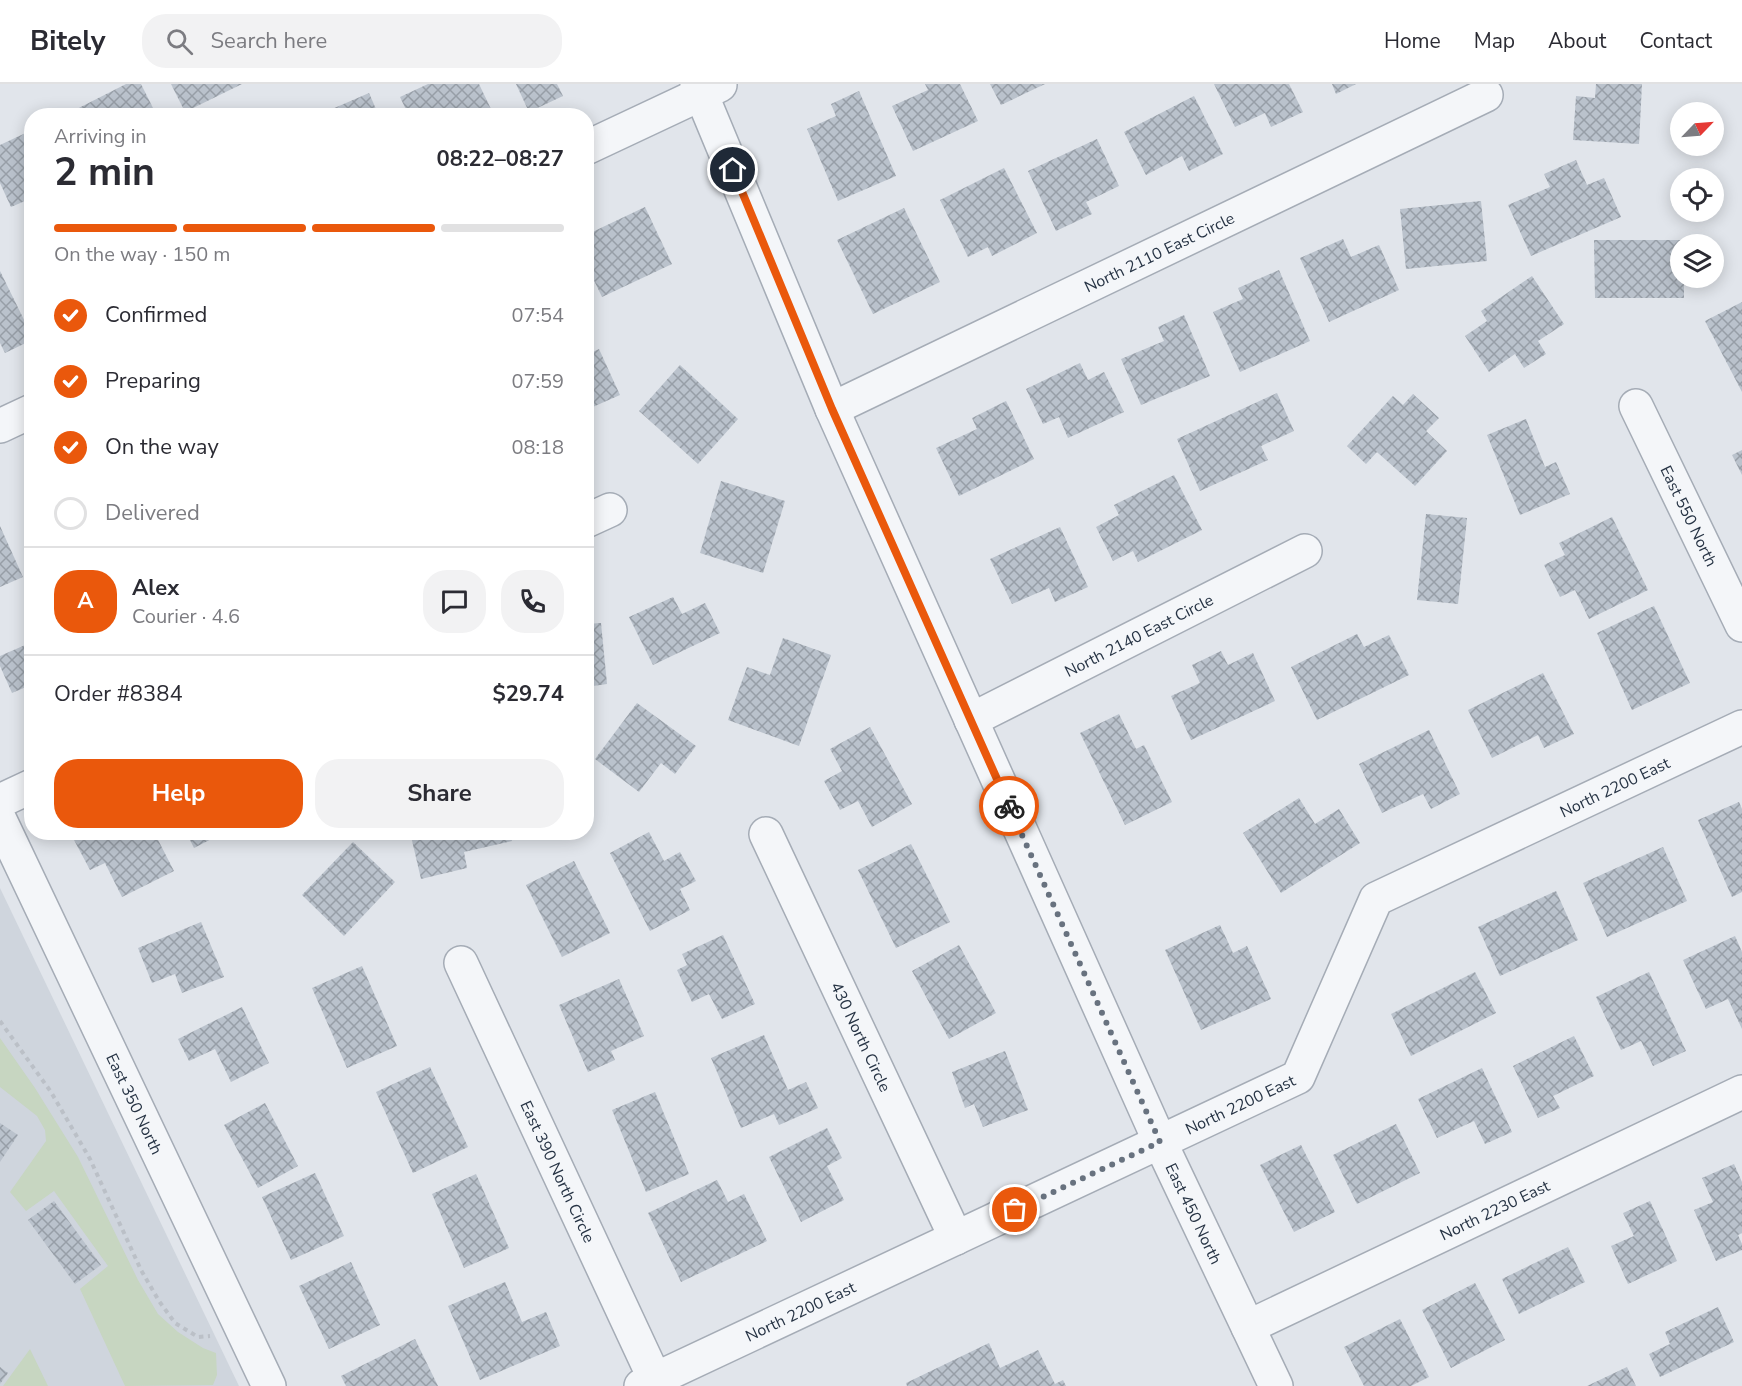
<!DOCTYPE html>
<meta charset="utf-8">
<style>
body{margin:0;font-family:"Nunito Sans",sans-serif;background:#f2f2f3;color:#2b2b33;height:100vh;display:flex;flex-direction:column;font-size:22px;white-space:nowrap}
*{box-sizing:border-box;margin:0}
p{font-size:20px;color:#7c7c81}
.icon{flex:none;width:33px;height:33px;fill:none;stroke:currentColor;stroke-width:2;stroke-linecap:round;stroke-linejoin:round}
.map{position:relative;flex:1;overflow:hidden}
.drawer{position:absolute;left:24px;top:24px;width:570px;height:732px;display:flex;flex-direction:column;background:#fff;border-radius:24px;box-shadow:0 3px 15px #0003}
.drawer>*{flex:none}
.needle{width:39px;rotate:65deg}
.buttons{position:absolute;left:1670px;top:18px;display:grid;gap:12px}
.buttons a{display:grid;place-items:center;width:54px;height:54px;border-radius:50%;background:#fff;box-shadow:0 3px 15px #0003;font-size:30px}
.pin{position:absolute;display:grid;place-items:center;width:51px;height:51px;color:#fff;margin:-26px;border:3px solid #fff;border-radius:50%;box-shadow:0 2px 6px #0007}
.courier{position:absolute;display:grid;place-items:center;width:60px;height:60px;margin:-30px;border:4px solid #ea580c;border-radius:50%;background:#fff;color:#222;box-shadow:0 2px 8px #0007}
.summary em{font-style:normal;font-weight:700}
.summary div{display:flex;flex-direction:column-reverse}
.summary{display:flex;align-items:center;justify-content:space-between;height:102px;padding:0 30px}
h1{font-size:39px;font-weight:700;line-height:45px}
.bar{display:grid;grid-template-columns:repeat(4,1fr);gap:9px 6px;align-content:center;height:72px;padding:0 30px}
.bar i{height:8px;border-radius:4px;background:#e1e1e2}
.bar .selected{background:#ea580c}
.bar p{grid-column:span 4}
.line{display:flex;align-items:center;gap:15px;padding:0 30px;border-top:2px solid #e1e1e2}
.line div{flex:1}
.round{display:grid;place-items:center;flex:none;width:63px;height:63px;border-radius:24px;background:#f2f2f3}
ol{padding:0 30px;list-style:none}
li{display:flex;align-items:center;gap:18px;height:66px}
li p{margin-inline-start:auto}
li .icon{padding:6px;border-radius:50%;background:#ea580c;color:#fff;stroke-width:4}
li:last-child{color:#7c7c81}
li i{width:33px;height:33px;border:3px solid #e1e1e2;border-radius:50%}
.button{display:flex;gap:12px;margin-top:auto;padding:12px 30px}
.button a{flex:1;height:69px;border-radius:24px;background:#ea580c;color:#fff;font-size:24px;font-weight:700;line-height:69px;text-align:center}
.button a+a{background:#f2f2f3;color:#2b2b33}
header{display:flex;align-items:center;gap:36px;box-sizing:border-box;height:84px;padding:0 30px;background:#fff;border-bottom:2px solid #e1e1e2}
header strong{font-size:28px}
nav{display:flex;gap:33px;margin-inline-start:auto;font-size:21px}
.search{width:420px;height:54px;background:#f2f2f3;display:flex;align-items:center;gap:15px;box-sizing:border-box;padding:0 21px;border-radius:24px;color:#7c7c81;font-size:22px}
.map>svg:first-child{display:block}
.built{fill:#cfd5dd}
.grass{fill:#c7d6c1}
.building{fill:url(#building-cross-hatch)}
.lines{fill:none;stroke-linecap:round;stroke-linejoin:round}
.minor-casing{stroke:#a5acb6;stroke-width:36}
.path{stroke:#bbc0c7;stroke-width:4;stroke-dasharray:4.5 4.5;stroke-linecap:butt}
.minor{stroke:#f4f6f9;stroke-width:33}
.done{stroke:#68727f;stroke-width:6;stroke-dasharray:0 10.8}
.route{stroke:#ea580c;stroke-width:8}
.labels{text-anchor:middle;stroke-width:6;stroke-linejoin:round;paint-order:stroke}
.street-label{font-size:16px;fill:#273445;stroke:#f1f4f8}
</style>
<header>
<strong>Bitely</strong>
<div class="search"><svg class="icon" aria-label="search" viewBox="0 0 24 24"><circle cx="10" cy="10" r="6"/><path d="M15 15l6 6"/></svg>Search here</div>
<nav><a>Home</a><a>Map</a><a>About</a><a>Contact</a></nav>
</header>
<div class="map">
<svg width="1742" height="1302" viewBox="0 0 1742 1302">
<defs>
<pattern id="building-cross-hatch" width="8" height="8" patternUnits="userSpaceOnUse" patternTransform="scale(1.5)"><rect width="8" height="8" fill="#bac2cc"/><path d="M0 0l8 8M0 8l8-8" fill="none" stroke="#979ea7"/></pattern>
</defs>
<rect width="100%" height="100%" fill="#e1e5eb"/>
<!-- built -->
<path class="built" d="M0,804L239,1302H0Z"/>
<!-- grass -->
<g class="grass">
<path d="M0,954L35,1004L78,1073L138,1196L158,1230L178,1248L203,1264L216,1269L217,1291L213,1301L125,1302L80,1205L108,1182L54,1107L26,1127L10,1108L46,1057L45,1046L37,1032L0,1003Z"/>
<path d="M30,1265L48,1302H3Z"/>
</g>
<!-- building -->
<g class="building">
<path d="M126,0H141L157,32H63Z"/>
<path d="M171,0H242L185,28Z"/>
<path d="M428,0H479L491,25L478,32H409L400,13Z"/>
<path d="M516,0H557L563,12L529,28Z"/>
<path d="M925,0H960L978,37L913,67L892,22L928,6Z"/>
<path d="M990,0H1045L1001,21Z"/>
<path d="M1214,0H1289L1303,28L1271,43L1265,29L1235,43Z"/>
<path d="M1332,0H1356L1336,10Z"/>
<path d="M1596,0H1642L1639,60L1573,56L1576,12L1595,14Z"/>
<path d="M859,7L896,92L838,117L807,45L836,32L831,20Z"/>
<path d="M369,9L379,32H316Z"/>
<path d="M1194,12L1223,70L1189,87L1182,72L1146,91L1124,48Z"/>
<path d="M32,46V114L11,123L0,99V61Z"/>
<path d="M1097,55L1119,102L1086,118L1092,130L1056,147L1028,87Z"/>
<path d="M1576,76L1587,101L1604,94L1621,133L1531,172L1508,121L1550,103L1544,90Z"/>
<path d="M1004,84L1037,149L992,172L988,163L968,173L940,116Z"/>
<path d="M1481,117L1487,177L1406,185L1400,125Z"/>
<path d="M645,123L672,180L602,213L586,180V151Z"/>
<path d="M904,124L940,198L873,230L837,156Z"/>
<path d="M1343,155L1351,173L1379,161L1399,206L1329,238L1300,174Z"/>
<path d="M1594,156H1683V160H1680V194H1684V214H1595Z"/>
<path d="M1279,186L1310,257L1240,288L1213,228L1243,215L1238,204Z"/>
<path d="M0,187L32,252V256L5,269L0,259Z"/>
<path d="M1532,192L1564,240L1538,257L1546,270L1524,284L1515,270L1489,288L1465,252L1487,237L1481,227Z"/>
<path d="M1742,218V308L1705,237Z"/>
<path d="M1184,231L1210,292L1141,321L1121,275L1164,257L1158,243Z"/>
<path d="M599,265L620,311L586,326V271Z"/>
<path d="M1080,279L1088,296L1104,288L1124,328L1068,354L1059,333L1043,340L1026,305Z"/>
<path d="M680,281L738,335L698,380L639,327Z"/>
<path d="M1277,309L1294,347L1261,362L1268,376L1200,407L1177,355Z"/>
<path d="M1413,310L1439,334L1426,347L1447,367L1415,402L1377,368L1366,380L1347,362L1393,312L1403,321Z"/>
<path d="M1006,317L1034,375L959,412L936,364L977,345L972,334Z"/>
<path d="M1526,335L1545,383L1556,378L1570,410L1520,431L1487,351Z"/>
<path d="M1742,366V391L1732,371Z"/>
<path d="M1174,391L1202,446L1138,478L1133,467L1113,477L1096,443L1119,431L1114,421Z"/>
<path d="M721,397L785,417L763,489L700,469Z"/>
<path d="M1426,430L1467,434L1458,520L1417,516Z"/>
<path d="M1612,433L1648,506L1589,535L1575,506L1560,513L1544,481L1565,471L1559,459Z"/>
<path d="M0,442L23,493L0,503Z"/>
<path d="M1060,443L1088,503L1055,518L1049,504L1012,520L990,475Z"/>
<path d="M673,513L682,530L705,519L720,549L653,581L629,533Z"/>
<path d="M1654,522L1690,599L1632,626L1597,549Z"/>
<path d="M601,539L607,600L586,603V540Z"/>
<path d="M1357,550L1364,563L1389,551L1409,591L1317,636L1291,583Z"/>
<path d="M783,554L831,571L799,662L728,636L747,583L770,591Z"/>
<path d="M32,558V614L26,603L12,609L0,582V572Z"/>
<path d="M1221,567L1228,581L1253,569L1275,617L1191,656L1171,612L1200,599L1192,581Z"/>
<path d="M1543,589L1574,650L1544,664L1538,651L1492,674L1468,626Z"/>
<path d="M637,619L696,662L675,690L661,679L639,708L595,675Z"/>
<path d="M1119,630L1136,665L1144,661L1172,718L1125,741L1080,649Z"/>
<path d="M870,643L912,720L872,743L858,717L840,726L824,697L842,687L830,665Z"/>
<path d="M1429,646L1460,710L1431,725L1423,710L1382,729L1359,680Z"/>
<path d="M1299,714L1315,740L1339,725L1360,759L1281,809L1243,749Z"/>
<path d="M1739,718L1742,725V808L1732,813L1698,736Z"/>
<path d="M90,748H154L174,787L122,813L105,779L90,786L74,756Z"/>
<path d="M186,748H225L194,764Z"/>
<path d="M410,748H510L512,757L464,768L467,784L421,795Z"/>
<path d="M649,748L664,777L680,768L696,797L680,805L690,826L650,847L610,769Z"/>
<path d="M353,758L395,798L344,852L302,811Z"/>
<path d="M911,760L950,838L896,864L858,786Z"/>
<path d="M1663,763L1687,817L1607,853L1583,799Z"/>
<path d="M574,777L610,849L562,873L526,801Z"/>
<path d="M1556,807L1578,856L1500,892L1478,843Z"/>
<path d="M201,838L224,893L182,909L175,890L152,899L138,864Z"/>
<path d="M1220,841L1233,869L1247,862L1271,915L1201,946L1165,866Z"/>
<path d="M723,851L755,920L722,935L709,910L692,918L677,886L687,881L682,870Z"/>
<path d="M1735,852L1742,868V945L1728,915L1706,925L1683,876Z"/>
<path d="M959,861L996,929L949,955L912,887Z"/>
<path d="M362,882L397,962L347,984L312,904Z"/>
<path d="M1475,888L1496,929L1411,972L1391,930Z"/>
<path d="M1649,888L1686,967L1653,982L1641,957L1621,966L1596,913Z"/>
<path d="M619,895L644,952L611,967L615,976L588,988L559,921Z"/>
<path d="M242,923L269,979L231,998L215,965L189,977L178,955Z"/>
<path d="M764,951L788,1006L806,998L818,1024L779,1041L774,1030L741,1044L711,974Z"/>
<path d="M1574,952L1594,992L1553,1012L1560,1024L1538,1034L1513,982Z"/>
<path d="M1005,967L1028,1026L983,1043L974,1020L965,1024L952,988Z"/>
<path d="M430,983L468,1063L413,1089L376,1008Z"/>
<path d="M1482,984L1512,1048L1485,1060L1474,1037L1437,1054L1418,1015Z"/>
<path d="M655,1008L689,1090L646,1108L612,1026Z"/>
<path d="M265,1019L298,1082L258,1104L224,1041Z"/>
<path d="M0,1039L18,1051L0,1078Z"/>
<path d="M1396,1040L1420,1089L1357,1120L1333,1071Z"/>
<path d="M827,1044L842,1074L827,1082L844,1116L801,1138L769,1073Z"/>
<path d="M1301,1061L1335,1128L1294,1148L1260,1081Z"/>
<path d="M1734,1080L1742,1098V1149L1738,1151L1742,1160V1166L1716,1177L1694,1126L1713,1118L1702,1094Z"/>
<path d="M315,1089L344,1152L291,1176L262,1113Z"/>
<path d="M476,1090L509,1164L464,1184L432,1110Z"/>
<path d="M717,1096L728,1118L744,1110L767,1157L681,1198L648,1129Z"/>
<path d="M54,1117L101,1181L75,1200L28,1136Z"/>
<path d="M1650,1117L1677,1177L1628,1200L1611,1162L1634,1152L1623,1129Z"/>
<path d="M1568,1163L1585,1198L1519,1230L1502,1195Z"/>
<path d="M351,1178L380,1241L329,1265L299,1202Z"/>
<path d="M505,1198L522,1238L546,1228L560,1262L480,1296L448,1222Z"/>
<path d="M1475,1199L1505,1256L1451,1284L1422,1226Z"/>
<path d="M1718,1223L1734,1258L1660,1293L1649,1270L1670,1260L1665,1248Z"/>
<path d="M1400,1235L1429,1293L1411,1302H1364L1344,1263Z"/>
<path d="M415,1255L438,1302H346L341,1292Z"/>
<path d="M989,1259L1000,1284L1038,1266L1055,1300L1063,1296L1066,1302H907L906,1299Z"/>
<path d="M0,1283L8,1289L0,1300Z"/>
<path d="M1627,1283L1636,1302H1587Z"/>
</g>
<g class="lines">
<!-- minor casing -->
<g class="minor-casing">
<g id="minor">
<path id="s1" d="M697,0L832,325L1160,1058L1276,1302"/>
<path d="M586,64L720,1"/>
<path id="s2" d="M1636,322L1742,541"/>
<path id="s3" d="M832,325L1486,11"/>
<path d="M0,342L32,327"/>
<path d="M586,437L610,426"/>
<path id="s4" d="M971,636L1305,467"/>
<path d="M0,717L32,702"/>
<path id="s5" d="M0,736L269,1302"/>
<path id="s6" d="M766,750L956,1154"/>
<path id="s7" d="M461,879L658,1302"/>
<path id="s8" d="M1248,1243L1742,1008"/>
<path id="s9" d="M641,1302L1298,993L1376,815L1742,643"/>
</g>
</g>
<!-- path -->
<path class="path" d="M0,937L51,1008L90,1075L141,1186L159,1217L175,1239L198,1253L210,1252"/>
<!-- minor -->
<use href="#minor" class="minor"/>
</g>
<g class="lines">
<!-- done -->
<path class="done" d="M1009,722L1160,1058L1015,1126"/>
<!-- route -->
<path class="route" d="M733,86L832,325L1009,722"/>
</g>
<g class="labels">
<!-- street labels -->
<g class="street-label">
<text dy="6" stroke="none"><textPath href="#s3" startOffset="363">North 2110 East Circle</textPath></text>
<text dy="6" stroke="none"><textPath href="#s2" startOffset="122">East 550 North</textPath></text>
<text dy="6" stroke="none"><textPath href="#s4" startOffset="188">North 2140 East Circle</textPath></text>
<text dy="6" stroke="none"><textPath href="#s9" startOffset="1184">North 2200 East</textPath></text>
<text dy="6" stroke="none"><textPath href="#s6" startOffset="224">430 North Circle</textPath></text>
<text dy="6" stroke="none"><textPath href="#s5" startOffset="314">East 350 North</textPath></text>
<text dy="6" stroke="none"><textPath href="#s9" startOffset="662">North 2200 East</textPath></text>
<text dy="6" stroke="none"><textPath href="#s7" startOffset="230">East 390 North Circle</textPath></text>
<text dy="6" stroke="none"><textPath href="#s8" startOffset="273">North 2230 East</textPath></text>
<text dy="6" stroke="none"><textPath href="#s1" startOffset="1234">East 450 North</textPath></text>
<text dy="6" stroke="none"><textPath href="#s9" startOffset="176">North 2200 East</textPath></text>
</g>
</g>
</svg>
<div class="buttons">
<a><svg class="needle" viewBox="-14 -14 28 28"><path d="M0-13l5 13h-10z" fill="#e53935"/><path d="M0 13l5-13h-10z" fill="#7c7c81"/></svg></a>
<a><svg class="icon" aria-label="locate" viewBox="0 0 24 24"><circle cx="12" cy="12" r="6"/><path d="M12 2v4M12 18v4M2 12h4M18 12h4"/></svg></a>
<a><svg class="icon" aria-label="layers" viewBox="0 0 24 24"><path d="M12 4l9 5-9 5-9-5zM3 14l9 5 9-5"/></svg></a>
</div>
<div class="pin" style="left:1015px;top:1126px;background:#ea580c"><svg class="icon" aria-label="bag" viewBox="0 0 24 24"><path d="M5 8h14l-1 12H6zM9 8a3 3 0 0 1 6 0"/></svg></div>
<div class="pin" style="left:733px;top:86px;background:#1f2937"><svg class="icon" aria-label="home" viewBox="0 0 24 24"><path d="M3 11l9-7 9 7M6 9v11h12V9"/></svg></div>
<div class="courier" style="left:1009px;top:722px"><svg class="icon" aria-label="bike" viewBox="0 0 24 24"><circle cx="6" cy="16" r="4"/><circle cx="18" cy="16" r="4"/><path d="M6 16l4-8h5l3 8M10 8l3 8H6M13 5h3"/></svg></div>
<section class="drawer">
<div class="summary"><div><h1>2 min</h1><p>Arriving in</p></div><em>08:22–08:27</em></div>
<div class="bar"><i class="selected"></i><i class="selected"></i><i class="selected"></i><i></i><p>On the way · 150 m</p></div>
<ol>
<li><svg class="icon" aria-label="check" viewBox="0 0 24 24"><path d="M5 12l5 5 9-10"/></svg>Confirmed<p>07:54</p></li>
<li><svg class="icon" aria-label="check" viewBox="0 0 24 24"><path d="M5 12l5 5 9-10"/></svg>Preparing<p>07:59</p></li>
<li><svg class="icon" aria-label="check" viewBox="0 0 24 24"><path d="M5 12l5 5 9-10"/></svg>On the way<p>08:18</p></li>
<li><i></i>Delivered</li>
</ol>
<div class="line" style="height:108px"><b class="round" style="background:#ea580c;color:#fff">A</b><div><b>Alex</b><p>Courier · 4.6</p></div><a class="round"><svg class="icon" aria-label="chat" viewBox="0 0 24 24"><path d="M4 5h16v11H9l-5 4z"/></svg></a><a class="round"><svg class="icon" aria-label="phone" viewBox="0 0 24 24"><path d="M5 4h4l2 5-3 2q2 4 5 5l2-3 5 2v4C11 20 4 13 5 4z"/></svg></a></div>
<div class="line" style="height:78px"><div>Order #8384</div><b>$29.74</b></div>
<div class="button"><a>Help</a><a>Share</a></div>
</section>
</div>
